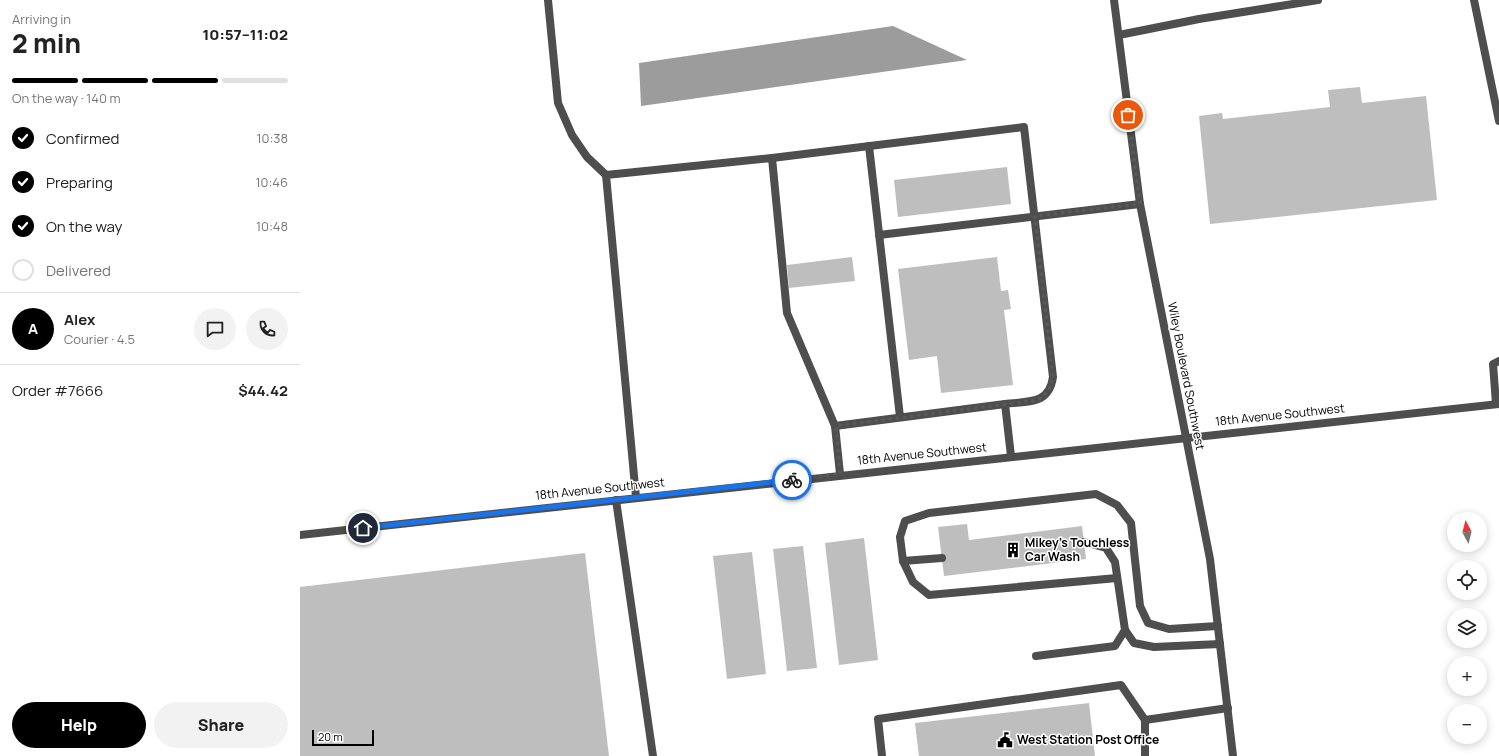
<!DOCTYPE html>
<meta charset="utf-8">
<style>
body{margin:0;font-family:Manrope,sans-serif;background:#f2f2f2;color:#222;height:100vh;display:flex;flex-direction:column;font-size:15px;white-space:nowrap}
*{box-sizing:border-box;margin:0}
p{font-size:13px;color:#767676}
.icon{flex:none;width:22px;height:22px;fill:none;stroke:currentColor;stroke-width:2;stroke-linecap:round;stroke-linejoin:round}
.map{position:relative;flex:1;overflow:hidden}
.panel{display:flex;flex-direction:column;background:#fff;width:300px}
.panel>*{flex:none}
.needle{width:26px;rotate:353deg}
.tools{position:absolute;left:1147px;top:512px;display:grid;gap:8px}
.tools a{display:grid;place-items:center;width:40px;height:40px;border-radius:50%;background:#fff;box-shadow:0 2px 10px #0003;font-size:20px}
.scale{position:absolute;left:12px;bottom:10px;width:62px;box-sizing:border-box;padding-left:4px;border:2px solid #000;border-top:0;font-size:11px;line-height:14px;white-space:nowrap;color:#000;-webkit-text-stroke:3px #fff;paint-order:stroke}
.pin{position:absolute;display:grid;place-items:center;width:34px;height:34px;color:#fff;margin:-17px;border:2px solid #fff;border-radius:50%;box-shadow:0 1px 4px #0007}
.courier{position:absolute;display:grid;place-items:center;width:40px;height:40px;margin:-20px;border:3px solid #1a73e8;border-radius:50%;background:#fff;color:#222;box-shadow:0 1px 5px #0007}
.overview em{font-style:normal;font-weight:800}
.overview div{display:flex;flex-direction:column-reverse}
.overview{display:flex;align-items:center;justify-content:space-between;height:68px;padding:0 12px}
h1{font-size:26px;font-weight:800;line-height:30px}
.bar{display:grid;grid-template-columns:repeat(4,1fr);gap:6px 4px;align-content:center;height:48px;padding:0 12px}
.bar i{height:5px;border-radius:3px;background:#e0e0e0}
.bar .selected{background:#000}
.bar p{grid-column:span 4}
.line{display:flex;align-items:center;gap:10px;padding:0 12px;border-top:1px solid #e0e0e0}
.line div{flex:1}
.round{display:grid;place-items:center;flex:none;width:42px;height:42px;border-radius:21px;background:#f2f2f2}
ol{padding:0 12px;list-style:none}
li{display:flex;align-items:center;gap:12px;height:44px}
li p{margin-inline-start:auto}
li .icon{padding:4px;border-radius:50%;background:#000;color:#fff;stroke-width:4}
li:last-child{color:#767676}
li i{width:22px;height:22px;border:2px solid #e0e0e0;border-radius:50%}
.primary-button{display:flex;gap:8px;margin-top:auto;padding:8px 12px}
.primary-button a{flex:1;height:46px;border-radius:24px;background:#000;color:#fff;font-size:16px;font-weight:800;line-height:46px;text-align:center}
.primary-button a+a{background:#f2f2f2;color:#222}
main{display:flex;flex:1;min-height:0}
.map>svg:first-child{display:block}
.water{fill:#9c9c9c}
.building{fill:#bebebe}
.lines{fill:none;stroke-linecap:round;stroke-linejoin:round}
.service{stroke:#4e4e4e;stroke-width:8}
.minor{stroke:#4e4e4e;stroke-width:8}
.tertiary{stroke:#4e4e4e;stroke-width:8}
.done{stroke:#595959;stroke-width:4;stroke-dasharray:0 7.2}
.route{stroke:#1a73e8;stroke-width:5}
.labels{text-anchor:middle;stroke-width:3;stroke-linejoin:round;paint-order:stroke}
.street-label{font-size:12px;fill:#000;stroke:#fff}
.poi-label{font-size:12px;font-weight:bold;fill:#000;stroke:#fff;text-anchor:start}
</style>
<main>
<section class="panel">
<div class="overview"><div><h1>2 min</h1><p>Arriving in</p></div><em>10:57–11:02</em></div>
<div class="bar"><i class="selected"></i><i class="selected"></i><i class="selected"></i><i></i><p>On the way · 140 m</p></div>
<ol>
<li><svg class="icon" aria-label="check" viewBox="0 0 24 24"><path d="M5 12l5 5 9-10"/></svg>Confirmed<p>10:38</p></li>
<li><svg class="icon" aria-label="check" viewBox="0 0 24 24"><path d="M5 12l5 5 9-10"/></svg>Preparing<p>10:46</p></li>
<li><svg class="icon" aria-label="check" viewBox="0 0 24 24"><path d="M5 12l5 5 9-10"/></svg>On the way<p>10:48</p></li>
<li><i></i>Delivered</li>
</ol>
<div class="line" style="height:72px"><b class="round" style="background:#000;color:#fff">A</b><div><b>Alex</b><p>Courier · 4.5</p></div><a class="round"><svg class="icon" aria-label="chat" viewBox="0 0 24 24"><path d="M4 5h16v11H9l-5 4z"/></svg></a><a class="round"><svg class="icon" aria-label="phone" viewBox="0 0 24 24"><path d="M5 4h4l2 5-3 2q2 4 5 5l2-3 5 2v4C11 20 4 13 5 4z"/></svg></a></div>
<div class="line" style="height:52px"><div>Order #7666</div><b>$44.42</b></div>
<div class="primary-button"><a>Help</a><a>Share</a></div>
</section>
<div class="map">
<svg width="1199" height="756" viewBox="0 0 1199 756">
<rect width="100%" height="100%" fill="#fff"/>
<!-- water -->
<path class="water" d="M593,26L667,60L341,106L339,63Z"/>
<!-- building -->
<g class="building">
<path d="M1060,87L1062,103L1126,96L1137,200L910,224L899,116L922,113L923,119L1030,107L1028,90Z"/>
<path d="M707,167L711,204L598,217L594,180Z"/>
<path d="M552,257L555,281L489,288L487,265Z"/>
<path d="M697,257L701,291L708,290L711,309L704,310L713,385L641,393L637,356L609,360L598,269Z"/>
<path d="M667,524L669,540L782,526L786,559L644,576L638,527Z"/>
<path d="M564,538L578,660L539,665L525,543Z"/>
<path d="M503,546L517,668L487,671L473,549Z"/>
<path d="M452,552L466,674L427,679L413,556Z"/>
<path d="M285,553L309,756H0V587Z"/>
<path d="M789,703L795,756H619L615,723Z"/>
</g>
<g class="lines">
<!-- service -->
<g class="service">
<path d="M248,0L258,103L272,135L287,157L306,175"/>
<path d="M1174,0L1199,121"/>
<path d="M819,35L899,19L1018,0"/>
<path d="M569,146L600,417"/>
<path d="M472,158L724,127L753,377C749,405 728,401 705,404L711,456"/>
<path d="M579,235L840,204"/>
<path d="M1196,404L1193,364L1199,361"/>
<path d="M535,426L705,404"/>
<path d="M336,497L306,175L472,158L487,313L535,426L540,474"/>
<path d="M316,500L353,756"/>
<path d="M784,542L806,548L815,562L825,630L834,643L854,647L920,644"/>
<path d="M642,558L603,561L600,537L605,521L629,513L796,494L817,505L831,523L840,606L848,623L869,629L918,626"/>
<path d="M603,561L613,582L629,595L817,578"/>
<path d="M736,656L815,646L825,630"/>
<path d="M845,720L928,708"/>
<path d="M582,756L578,719L821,685L845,720V756"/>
</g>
<!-- minor -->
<path class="minor" d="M0,535L1199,404"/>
<!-- tertiary -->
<path class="tertiary" d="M814,0L840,204L910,559L933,756"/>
</g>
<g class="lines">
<!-- done -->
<path class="done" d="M492,480L540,474L536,426L738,400C747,394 751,388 753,377L735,216L840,204L828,115"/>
<!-- route -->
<path class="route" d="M63,528L492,480"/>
</g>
<!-- icons -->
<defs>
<g id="building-bare" transform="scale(1.2)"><path d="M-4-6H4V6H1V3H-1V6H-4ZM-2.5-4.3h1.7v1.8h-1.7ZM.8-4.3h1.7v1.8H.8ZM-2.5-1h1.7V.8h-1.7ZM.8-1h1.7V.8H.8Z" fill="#000" stroke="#fff" stroke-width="2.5" paint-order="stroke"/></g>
<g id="civic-bare" transform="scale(1.2)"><path d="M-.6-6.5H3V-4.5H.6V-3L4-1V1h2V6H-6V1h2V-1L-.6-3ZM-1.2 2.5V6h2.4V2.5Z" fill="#000" stroke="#fff" stroke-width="2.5" paint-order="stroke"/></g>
</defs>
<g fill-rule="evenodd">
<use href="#building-bare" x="713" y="550"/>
<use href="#civic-bare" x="705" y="740"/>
</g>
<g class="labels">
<!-- street labels -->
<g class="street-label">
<text transform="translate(886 376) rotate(79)" y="4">Wiley Boulevard Southwest</text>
<text transform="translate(980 415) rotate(-6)" y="4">18th Avenue Southwest</text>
<text transform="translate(622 454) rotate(-6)" y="4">18th Avenue Southwest</text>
<text transform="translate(300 489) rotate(-6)" y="4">18th Avenue Southwest</text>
</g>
<!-- poi labels -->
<g class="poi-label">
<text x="725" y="547">Mikey's Touchless<tspan x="725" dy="14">Car Wash</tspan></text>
<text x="717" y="744">West Station Post Office</text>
</g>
</g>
</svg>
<div class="tools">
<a><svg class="needle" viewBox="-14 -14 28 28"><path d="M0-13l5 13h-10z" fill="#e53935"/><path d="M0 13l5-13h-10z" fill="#767676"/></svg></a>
<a><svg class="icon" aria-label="locate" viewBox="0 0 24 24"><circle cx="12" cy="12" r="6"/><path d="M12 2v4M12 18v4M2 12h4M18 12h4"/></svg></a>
<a><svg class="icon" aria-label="layers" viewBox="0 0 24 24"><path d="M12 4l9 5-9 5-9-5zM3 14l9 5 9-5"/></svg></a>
<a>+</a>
<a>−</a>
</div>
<div class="scale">20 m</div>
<div class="pin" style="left:828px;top:115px;background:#ea580c"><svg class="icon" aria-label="bag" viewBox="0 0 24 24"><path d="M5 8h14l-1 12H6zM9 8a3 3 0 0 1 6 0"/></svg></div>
<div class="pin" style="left:63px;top:528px;background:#1f2937"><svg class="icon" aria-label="home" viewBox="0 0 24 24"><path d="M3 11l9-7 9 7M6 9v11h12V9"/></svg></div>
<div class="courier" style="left:492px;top:480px"><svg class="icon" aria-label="bike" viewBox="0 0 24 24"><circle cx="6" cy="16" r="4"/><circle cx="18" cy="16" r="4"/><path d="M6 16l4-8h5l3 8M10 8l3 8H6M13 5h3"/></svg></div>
</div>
</main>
